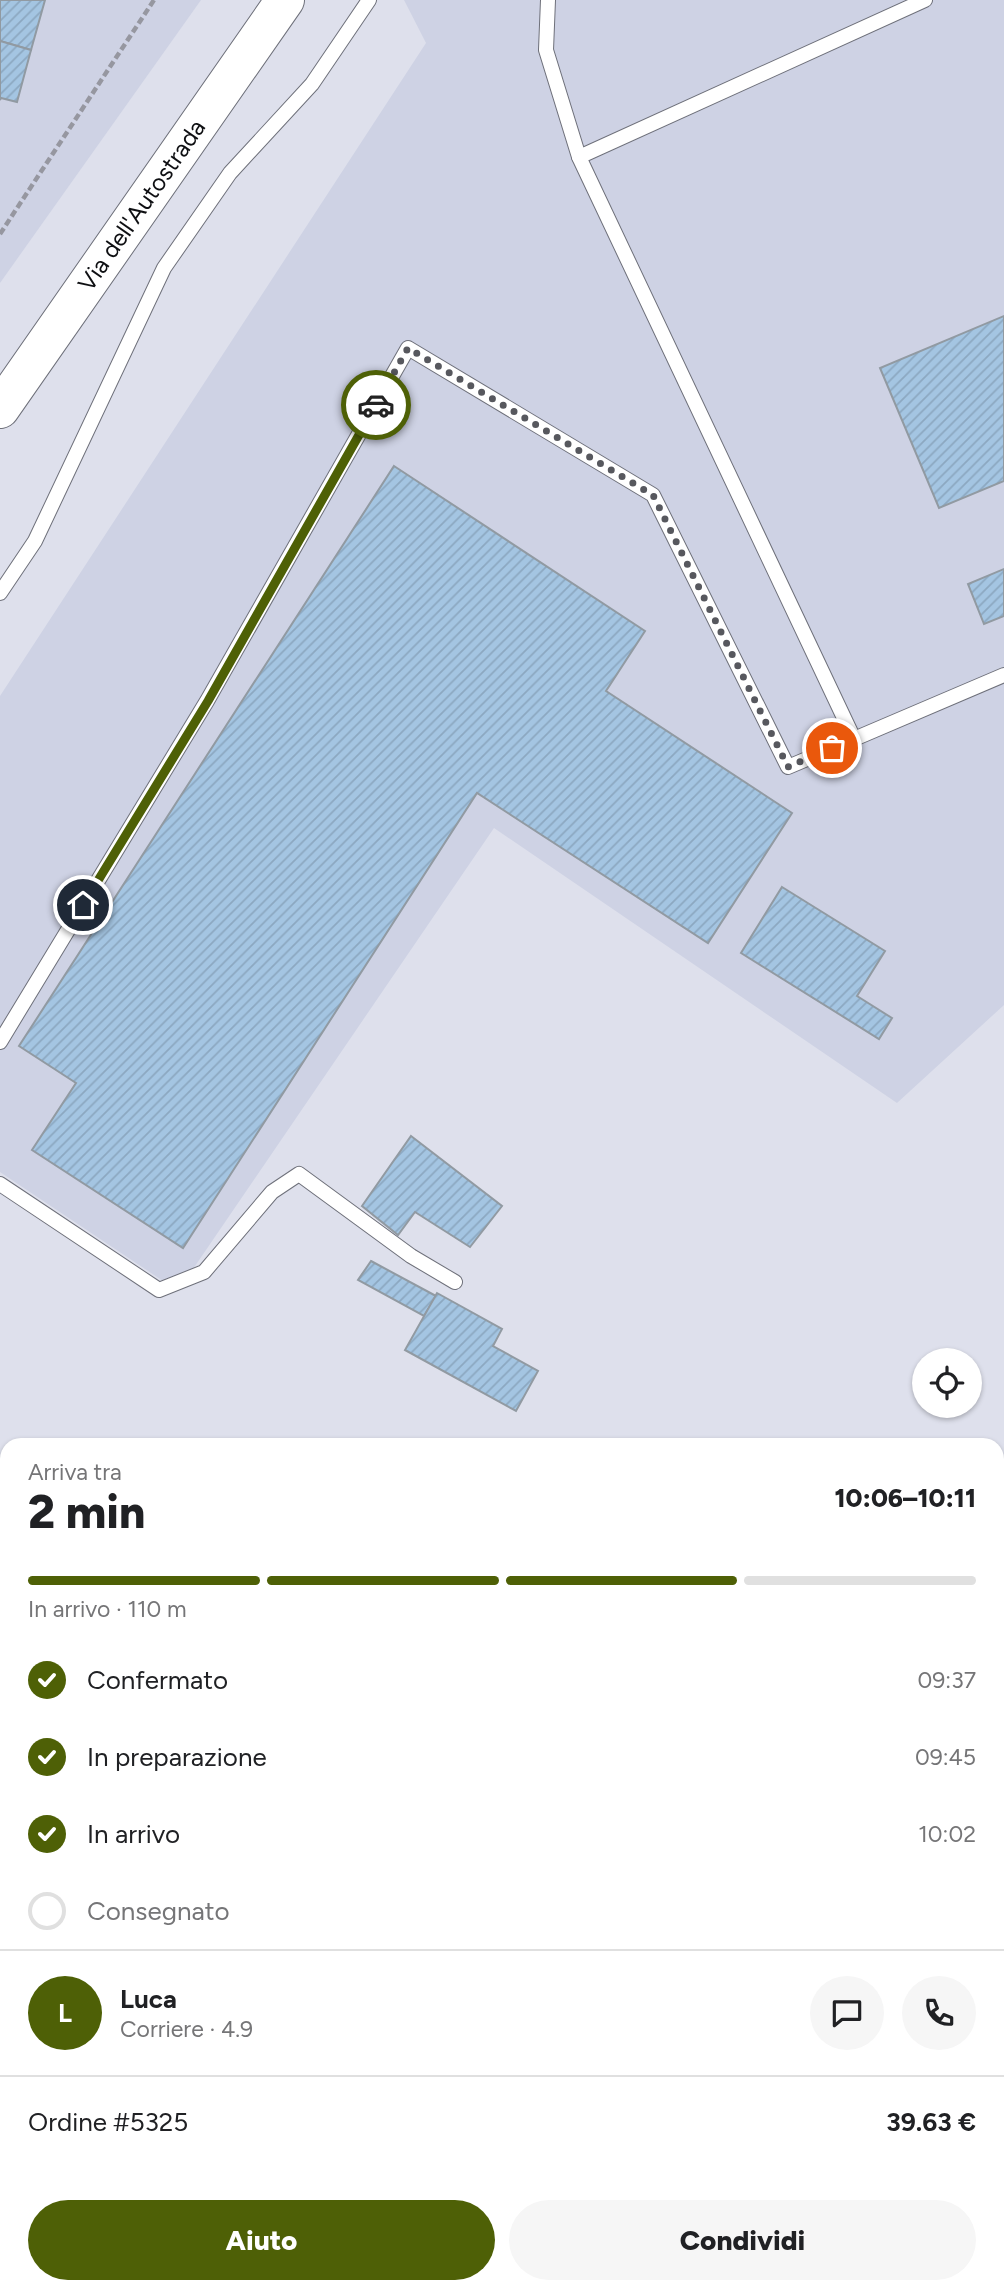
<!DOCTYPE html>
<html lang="it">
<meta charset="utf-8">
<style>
body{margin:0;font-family:Figtree,sans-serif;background:#f6f6f6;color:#202124;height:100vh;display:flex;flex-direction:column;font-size:26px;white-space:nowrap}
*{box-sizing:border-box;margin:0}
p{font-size:23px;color:#757577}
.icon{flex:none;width:38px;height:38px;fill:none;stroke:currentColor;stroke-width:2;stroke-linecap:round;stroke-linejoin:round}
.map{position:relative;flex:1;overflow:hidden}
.sheet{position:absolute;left:0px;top:1438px;width:1004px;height:856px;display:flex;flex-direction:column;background:#fff;border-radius:21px 21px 0 0;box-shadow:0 2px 5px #0004}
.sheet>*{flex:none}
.buttons{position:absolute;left:912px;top:1348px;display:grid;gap:14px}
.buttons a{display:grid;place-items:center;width:70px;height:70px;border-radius:50%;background:#fff;box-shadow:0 2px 5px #0004;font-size:35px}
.pin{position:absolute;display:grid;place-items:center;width:60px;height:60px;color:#fff;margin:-30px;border:4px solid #fff;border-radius:50%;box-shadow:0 2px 7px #0007}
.courier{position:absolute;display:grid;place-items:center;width:70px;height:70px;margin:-35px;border:5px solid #4e6006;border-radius:50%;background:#fff;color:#222;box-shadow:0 2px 9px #0007}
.head em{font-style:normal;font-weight:800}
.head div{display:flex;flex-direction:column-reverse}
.head{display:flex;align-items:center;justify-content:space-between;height:119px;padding:0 28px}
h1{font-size:46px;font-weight:800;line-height:52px}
.bar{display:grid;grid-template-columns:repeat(4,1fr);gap:10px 7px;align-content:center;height:84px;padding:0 28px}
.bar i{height:9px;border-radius:5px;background:#e0e0e0}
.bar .selected{background:#4e6006}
.bar p{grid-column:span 4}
.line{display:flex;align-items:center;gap:18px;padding:0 28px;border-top:2px solid #e0e0e0}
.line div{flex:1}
.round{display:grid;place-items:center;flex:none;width:74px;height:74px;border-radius:37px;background:#f6f6f6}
ol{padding:0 28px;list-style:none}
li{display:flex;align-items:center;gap:21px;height:77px}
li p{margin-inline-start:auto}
li .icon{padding:7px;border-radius:50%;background:#4e6006;color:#fff;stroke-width:4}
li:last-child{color:#757577}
li i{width:38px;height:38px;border:4px solid #e0e0e0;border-radius:50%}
.action{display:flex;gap:14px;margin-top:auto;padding:14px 28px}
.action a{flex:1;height:80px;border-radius:42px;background:#4e6006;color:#fff;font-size:28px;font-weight:800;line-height:80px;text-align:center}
.action a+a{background:#f6f6f6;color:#202124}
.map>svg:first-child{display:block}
.built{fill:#ced2e4}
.building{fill:url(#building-hatch);stroke:#919aa2;stroke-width:2}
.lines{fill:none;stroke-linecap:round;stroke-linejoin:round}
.service-casing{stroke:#6e707a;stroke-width:16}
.primary-casing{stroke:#6e707a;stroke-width:40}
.motorway-casing{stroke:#6e707a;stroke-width:40}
.path{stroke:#9697a0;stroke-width:4.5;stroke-dasharray:7 3.5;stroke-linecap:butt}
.service{stroke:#fff;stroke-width:14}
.primary{stroke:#fff;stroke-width:38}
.motorway{stroke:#fff;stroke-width:38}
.done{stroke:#57585e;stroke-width:7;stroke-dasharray:0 12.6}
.route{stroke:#4e6006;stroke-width:9}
.labels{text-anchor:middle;stroke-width:6;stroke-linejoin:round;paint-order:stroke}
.street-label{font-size:24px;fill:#0e0f12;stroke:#ebeef9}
</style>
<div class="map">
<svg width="1004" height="2294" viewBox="0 0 1004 2294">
<defs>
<pattern id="building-hatch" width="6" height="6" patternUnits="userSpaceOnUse" patternTransform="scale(1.75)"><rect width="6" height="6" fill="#a4c5e2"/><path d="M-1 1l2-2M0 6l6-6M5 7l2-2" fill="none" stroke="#8ca8c1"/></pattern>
</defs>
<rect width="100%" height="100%" fill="#dee0ec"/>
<!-- built -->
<g class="built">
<path d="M0,0H201L0,283Z"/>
<path d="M404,0H1004V1005L897,1103L494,828L178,1291L0,1172V696L426,43Z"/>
<path d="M0,1695L7,1697V2287H998V2276L1004,2280V2294H0Z"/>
</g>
<!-- building -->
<g class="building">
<path d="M0,0H45L31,50L0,41Z"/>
<path d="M0,41L31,50L17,102L1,98L0,100Z"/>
<path d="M1004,316V481L939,508L880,368Z"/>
<path d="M394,466L645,631L606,691L792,813L708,943L477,793L183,1248L32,1150L76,1083L19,1046Z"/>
<path d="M1004,569V616L984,624L968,584Z"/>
<path d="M782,887L885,951L857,996L892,1018L879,1039L741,953Z"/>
<path d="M411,1136L502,1206L470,1247L415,1212L398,1235L362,1206Z"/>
<path d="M371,1261L436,1296L424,1316L358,1280Z"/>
<path d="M437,1293L502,1329L493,1346L538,1371L516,1411L405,1350Z"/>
<path d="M441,2287H653L662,2294H436Z"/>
</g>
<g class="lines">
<!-- service casing -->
<g class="service-casing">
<g id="service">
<path d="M548,0L546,50L579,157"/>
<path d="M0,593L35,541L164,268L230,173L312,84L369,0"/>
<path d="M854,739L1004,675"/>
<path d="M0,1042L207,701L408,348L653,495L788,767L854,739L579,157L925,0"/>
<path d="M0,1184L159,1290L204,1272L272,1192L299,1174L411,1256L455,1282"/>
<path d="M0,2245L7,2250"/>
<path d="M60,2287L69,2294"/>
<path d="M259,2294L260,2287"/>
<path d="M356,2294L362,2287"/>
</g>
</g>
<!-- primary casing -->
<g class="primary-casing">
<g id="primary">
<path id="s1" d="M0,409L285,0"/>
</g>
</g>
<!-- motorway casing -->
<g class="motorway-casing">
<g id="motorway">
<path d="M0,1579L7,1582"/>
<path d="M0,1615L7,1617"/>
<path d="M998,2154L1004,2158"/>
</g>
</g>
<!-- path -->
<path class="path" d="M0,234L154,0"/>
<!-- service -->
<use href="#service" class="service"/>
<!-- primary -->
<use href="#primary" class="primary"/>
<!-- motorway -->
<use href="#motorway" class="motorway"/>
</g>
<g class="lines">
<!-- done -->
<path class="done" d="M376,405L408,348L653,495L788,767L832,748"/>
<!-- route -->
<path class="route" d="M83,905L208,701L376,405"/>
</g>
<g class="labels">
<!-- street labels -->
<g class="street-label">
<text dy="8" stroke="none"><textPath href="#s1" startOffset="248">Via dell'Autostrada</textPath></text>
</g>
</g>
</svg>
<div class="buttons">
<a><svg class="icon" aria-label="locate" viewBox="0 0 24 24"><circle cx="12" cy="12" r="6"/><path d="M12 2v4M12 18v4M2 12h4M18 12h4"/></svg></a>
</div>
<div class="pin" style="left:832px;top:748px;background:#ea580c"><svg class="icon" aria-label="bag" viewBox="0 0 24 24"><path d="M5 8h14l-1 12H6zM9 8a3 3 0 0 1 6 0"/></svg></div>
<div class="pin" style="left:83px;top:905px;background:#1f2937"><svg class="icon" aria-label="home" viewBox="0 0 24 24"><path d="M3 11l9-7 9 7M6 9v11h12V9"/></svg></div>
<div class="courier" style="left:376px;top:405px"><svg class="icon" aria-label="car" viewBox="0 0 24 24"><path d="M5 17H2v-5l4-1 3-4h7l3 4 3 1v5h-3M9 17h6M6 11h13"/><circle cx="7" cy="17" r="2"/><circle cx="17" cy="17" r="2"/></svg></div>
<section class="sheet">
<div class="head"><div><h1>2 min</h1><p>Arriva tra</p></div><em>10:06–10:11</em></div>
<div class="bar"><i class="selected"></i><i class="selected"></i><i class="selected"></i><i></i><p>In arrivo · 110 m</p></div>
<ol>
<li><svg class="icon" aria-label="check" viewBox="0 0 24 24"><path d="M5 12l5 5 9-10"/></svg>Confermato<p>09:37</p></li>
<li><svg class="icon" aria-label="check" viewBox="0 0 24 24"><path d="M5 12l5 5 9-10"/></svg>In preparazione<p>09:45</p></li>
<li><svg class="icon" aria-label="check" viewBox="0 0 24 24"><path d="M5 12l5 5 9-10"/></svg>In arrivo<p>10:02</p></li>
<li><i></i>Consegnato</li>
</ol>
<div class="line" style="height:126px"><b class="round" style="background:#4e6006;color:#fff">L</b><div><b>Luca</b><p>Corriere · 4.9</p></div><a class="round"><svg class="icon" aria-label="chat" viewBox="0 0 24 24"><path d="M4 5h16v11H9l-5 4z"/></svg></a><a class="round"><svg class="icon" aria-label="phone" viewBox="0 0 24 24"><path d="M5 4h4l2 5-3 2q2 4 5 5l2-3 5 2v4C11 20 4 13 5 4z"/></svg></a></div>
<div class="line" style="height:91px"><div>Ordine #5325</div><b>39.63 €</b></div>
<div class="action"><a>Aiuto</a><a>Condividi</a></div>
</section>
</div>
